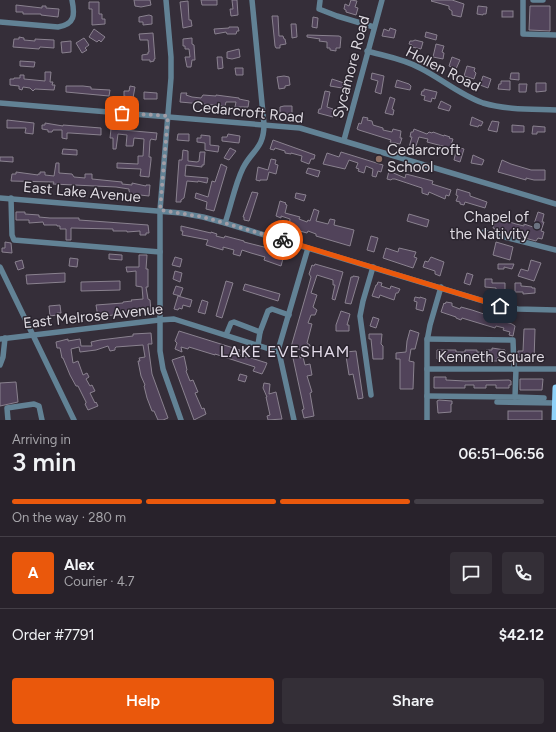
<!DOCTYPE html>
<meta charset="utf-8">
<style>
body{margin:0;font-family:Figtree,sans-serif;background:#342f37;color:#f1f3f6;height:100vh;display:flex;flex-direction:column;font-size:15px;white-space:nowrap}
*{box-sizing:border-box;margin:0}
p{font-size:13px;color:#a5a4a9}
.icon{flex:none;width:22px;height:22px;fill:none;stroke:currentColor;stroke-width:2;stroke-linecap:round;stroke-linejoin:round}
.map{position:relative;height:420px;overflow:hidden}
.side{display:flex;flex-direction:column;background:#28222b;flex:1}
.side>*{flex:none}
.pin{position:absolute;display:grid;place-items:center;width:34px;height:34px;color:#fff;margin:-17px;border-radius:8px;box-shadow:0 2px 6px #0006}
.courier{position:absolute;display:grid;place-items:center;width:40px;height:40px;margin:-20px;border:3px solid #ea580c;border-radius:50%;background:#fff;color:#222;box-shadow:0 1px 5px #0007}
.summary em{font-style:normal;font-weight:600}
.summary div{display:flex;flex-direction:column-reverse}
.summary{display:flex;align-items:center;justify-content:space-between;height:68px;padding:0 12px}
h1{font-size:26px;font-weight:600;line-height:30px}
.bar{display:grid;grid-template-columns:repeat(4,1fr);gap:6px 4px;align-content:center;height:48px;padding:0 12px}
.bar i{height:5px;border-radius:3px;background:#443f47}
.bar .active{background:#ea580c}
.bar p{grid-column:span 4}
.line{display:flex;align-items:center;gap:10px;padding:0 12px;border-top:1px solid #443f47}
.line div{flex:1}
.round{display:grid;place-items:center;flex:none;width:42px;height:42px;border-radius:4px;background:#342f37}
.button{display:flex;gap:8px;margin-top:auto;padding:8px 12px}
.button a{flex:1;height:46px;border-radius:4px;background:#ea580c;color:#fff;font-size:16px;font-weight:600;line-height:46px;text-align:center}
.button a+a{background:#342f37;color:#f1f3f6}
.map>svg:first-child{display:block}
.building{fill:#51435a;stroke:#8a828f}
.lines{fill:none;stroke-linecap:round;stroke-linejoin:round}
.minor{stroke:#628295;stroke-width:5.5}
.major{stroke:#8fd2f9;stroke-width:7}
.done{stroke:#a29da6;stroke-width:4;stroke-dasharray:0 7.2}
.route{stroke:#ea580c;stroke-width:5}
.education-dot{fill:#8d6e63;stroke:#2b252f;stroke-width:1.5}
.worship-dot{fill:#6b7280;stroke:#2b252f;stroke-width:1.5}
.labels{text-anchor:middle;stroke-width:3;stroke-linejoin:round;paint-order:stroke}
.street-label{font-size:15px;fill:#ddd9e0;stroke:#2b252f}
.poi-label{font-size:15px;fill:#ddd9e0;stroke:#2b252f;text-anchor:start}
.neighbourhood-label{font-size:16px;letter-spacing:1px;fill:#e2dae8;stroke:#2b252f}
</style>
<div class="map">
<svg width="556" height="420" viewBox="0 0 556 420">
<rect width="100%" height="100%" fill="#352e39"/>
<!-- building -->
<g class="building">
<path d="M134,0H150L151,5L141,7L135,6Z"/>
<path d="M201,0H217V5H202Z"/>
<path d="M232,0H237L238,15L231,16L230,9H233Z"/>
<path d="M351,0L357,1L355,7L358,8L356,15L346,12V10L344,9L345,4L349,6Z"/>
<path d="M432,0H452L464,4L461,17L452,15V11L449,9V6L431,1Z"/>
<path d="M188,1L189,20H191L192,26L183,28L180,2Z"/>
<path d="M89,2H99V14H102V19H105V24L92,25V9H89Z"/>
<path d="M16,5L42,8V6H46V8L59,9L58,17L41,15V14H23V12H16Z"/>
<path d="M478,6L487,7L486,14H483V15L477,14Z"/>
<path d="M530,6H550V31L529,30Z"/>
<rect x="502" y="11" width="11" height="6"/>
<path d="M149,15L152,16V24L143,25V22H139V17Z"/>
<path d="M272,16H278L279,36H283L284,39H285L286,44L280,45V48H276L275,46Z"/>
<path d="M313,17L318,18L317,28L312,27Z"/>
<path d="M291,24H296L297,37L292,38Z"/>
<path d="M229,27H238L239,31H237L236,34H227L226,32L215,34L214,29L229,28Z"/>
<path d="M390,28L396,30L394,38L382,36L384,29L389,31Z"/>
<path d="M94,29L105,37L101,42L99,40L97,42L89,37Z"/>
<path d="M426,32L437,35L436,40L425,37Z"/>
<path d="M153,33L155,59H154V61L150,62V60H142V55L148,54V52H149L148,40H140L139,34Z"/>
<path d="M307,35L339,36L341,37L340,48H336V51L330,50V48H327V42L319,41L320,39L307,37Z"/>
<path d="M19,37L24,38V40L35,41V39L54,40V48L40,47L39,49L13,47L14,39H19Z"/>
<path d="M84,38L89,45L85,48L87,50L82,53L76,43Z"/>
<path d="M192,38V44L194,45L195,60H192L191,67H187L185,57H190L189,49H185V46H183V39Z"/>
<path d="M415,40L423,42L421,49L412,47V45L409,44L410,41H413Z"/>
<path d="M71,41V52L62,53L61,42Z"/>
<path d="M436,44L444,46L442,52L444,53L443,59L433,57Z"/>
<path d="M239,49L240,57L232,59L227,58V52Z"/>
<path d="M217,57H222L223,68L218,69Z"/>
<path d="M452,57L460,60L456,69L449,66Z"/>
<path d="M20,61L35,62L34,67L20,66Z"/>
<path d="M467,66L475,68L474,71L476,73L474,79L464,76Z"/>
<path d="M235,68H243V75H236Z"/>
<path d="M45,72H51L50,82H53L52,85H55L54,90L35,89L33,91L30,88L23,87L22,90L19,89V86L10,85V79H14V78H20V75H24V79L45,81Z"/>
<path d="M372,73L384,76L381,94L375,92L378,81L371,79Z"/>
<path d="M511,73H519V80L510,79Z"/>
<path d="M284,76L289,77L290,85L285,86V88L279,89L277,77Z"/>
<path d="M483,76L491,79L488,88L480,85Z"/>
<path d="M332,79L344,83L342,88L330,86Z"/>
<path d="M397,80L409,84L411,86L410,90L395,87Z"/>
<path d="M501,81H510V90L498,89L499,84H501Z"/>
<path d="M536,83H546V91L536,92Z"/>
<path d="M519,84H527L526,92H519Z"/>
<path d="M66,86H83L91,87V89L110,90L109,96L66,92Z"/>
<path d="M130,86L135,87L133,98L124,96V91H129Z"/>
<path d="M424,89L437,92L435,99L432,98L431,102L424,100L425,96L421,95L422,91H424Z"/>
<path d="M325,91L330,92L327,107L333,109L332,112L334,113L333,117L318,113L319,109H321Z"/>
<path d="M144,92L157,93V99H144Z"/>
<path d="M181,93H187L186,95L192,97L201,98L203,95L216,96V95L239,98V99L249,101L248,107H235L236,102H226L225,106L180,102Z"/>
<path d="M390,97L395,99L392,109L394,110L393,115L385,113Z"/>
<path d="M441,101L451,106L449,111L438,108Z"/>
<path d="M284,106H292V114L280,113V107Z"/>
<path d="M363,117L368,118L367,120L372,121L373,125L383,128V130L392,132L393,129L401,131L400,138H402L400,144L390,142L391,140L359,130L357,129L359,123L361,124Z"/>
<path d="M472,117L483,122L481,126L479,125L478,127L470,125Z"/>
<path d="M7,120L34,123L33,134L25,133L26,128H7Z"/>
<path d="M492,121L499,122L497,132L488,130Z"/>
<path d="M45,123L63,126V125L101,128V135L70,133H67V139L62,138V130H53L52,132H48V130L42,129V125H45Z"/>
<path d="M512,125L524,126V132H512Z"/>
<path d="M533,126L545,127V132H537V134H532Z"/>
<path d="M111,129L157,133L156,140L151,139L150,141L149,157H151V160L149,177L140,176L141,169L117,168V163L138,164V156H143L144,139L134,138L133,146H126L127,135L118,134L116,149H113V138H110Z"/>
<path d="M414,129L427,134L429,132L432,133L433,132L444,136V135L450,137L449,138L453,139L450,148L427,142L428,139L419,137L415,149L409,147L412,137H410L411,132H413Z"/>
<path d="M178,134H189V141L177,140Z"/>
<path d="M228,134L240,136L239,143L222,141V137H227Z"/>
<path d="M201,135L210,136V145L219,146L218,152L205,150V143L197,142V138H201Z"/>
<path d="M273,140L315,155L314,159H311L309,164L301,161L302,156L291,153V154L285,153V151L275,148L274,150L270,149Z"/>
<path d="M457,147L464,149L460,162L454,160Z"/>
<path d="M230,148L236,151L229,160L224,158Z"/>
<path d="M63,149L77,150V155L62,154Z"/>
<path d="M183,150L188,151V161L197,162L199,161L200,152H205L204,165H202V167L186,165L185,176L208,178L207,183L198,181V182L187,181L184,198L181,200V202H176L179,160H182Z"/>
<path d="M341,152L383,165L381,172L378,171L376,177L372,176L373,169L366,166L364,173L358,171L359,169L356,168L358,163L349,160L345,169L323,164L327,153L339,157Z"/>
<path d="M473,155L484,160L482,165L471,163Z"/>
<path d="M0,157H13V162L0,161Z"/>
<path d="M271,159L276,160L275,164L278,165L276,174L269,172L267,180H260V181L256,180L258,167L268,170Z"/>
<path d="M502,160L511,164L531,170H545V180H534L526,178V180L498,172Z"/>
<path d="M56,163H59V173L72,174L74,177L85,178V174H92V179L122,182V184L132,185V183L146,186V185H150L149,196L131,194L129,191V189L116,187L53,184L54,182L11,181L12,174H16V172L38,175V174H40V172H45V175L54,176Z"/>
<path d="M221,164L227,167L214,211L206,209L207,202L195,198L196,193L208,197L212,181L215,182Z"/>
<path d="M308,168L320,171L318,177L306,173Z"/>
<path d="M389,171L405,178L406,174L433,181L432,184L451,190L449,196L446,195L445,199L429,192L428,195L422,193V188L395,179H392L391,180L387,179Z"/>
<path d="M457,189L470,193V196L487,202L485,208L465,202L464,205L460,204V202L456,201L458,196L456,195Z"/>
<path d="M252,192L258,193L249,221L244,220V217H243Z"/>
<path d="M296,193L306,195L304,201L295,198Z"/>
<path d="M280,201L286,203L285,204L287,205L285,213L300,217L299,219L307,222L308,220L310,221L314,209L319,211L316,221L328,224L330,219L335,220L334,225L354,230L350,246L316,236V234L308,231L307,233L289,228L290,219L281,216V218L276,216Z"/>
<path d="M16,212H25V214L39,215V217L50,218H79V220L148,225L149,233H146V235H140V231L127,232V231H113V229L71,228V240H66V229H60V226H57V225H44L43,222L29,223V220H16Z"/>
<path d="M538,212L544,214L542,222H544L541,231L544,232L542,239L538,238L536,241L499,231L493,228L496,219L499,220L500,219L516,224L524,226V224L533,227Z"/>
<path d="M409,214L429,220L427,227L407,221Z"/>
<path d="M181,226L211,233V232L217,234L216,236L224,238L225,236L244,241V242L272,249L271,252L284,255L281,266L264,260L265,257L251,253L242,250L240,256L233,254L234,250L223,247V250L206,245L208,240L182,235L183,231H181Z"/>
<path d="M371,236L378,238L374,252L367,250Z"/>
<path d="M5,242L11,243L12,253L2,252V248H5Z"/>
<path d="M496,242L513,247L510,260L493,255Z"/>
<path d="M386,248L398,252L399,248L416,252L414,257L417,258L413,268L383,258Z"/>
<path d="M109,254L122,255V260L109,259Z"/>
<path d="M139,255H147L146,269H148V287H146L148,299L150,300L151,311H145V309L127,311L128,313L98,317L96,305L123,303V302L132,301L131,300L143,299L142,287L136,286V271L127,272L126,267H139Z"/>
<path d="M175,257L182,259L180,267L172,265Z"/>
<path d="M431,257L444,262L440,276L435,274V271L423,267L425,261L428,262Z"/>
<path d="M70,258L78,259L77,267L69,266Z"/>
<path d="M22,260L24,268L18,270L15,262Z"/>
<path d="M531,260L541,263L534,281L518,276L521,269L528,271Z"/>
<path d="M315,264L343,272L335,300L332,299L335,285H333V280L317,275L311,293L317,295L313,307L317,310L315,315H311L308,323L312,324L307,343L310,345L309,349L301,347L302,350L291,347L308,288L311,277L309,274L312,265L314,266Z"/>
<path d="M498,264H514L512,269L504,267V269H498Z"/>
<path d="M175,271L182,273L180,282L173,279Z"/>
<path d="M65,273V282L27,284L26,275Z"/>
<path d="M467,273L473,275L470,285L464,283Z"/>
<path d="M353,276L359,277L351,304L345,303L351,277H353Z"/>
<path d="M485,279H492V283H505V291L496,290V288L485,287Z"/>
<path d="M120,281V290L81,291V282Z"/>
<path d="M226,281L233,283L222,318L216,316Z"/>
<path d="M378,282L382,283L381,286L390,289L391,286L400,289L398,293H396L394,300L380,295L379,298L372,296L376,285H377Z"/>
<path d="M515,283H521V286L532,287V288H535V293L523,294V292H515Z"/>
<path d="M245,284L280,294L278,301L243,290Z"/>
<path d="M176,286L183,288L180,296L173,294Z"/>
<path d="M178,296L192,300L190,307L183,305L182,309L179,308L178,310L174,309Z"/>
<path d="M415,297L420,298V297L426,299L423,311L416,309L417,302L414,301Z"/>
<path d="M202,300L208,302L205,314L198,312Z"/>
<path d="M446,302L452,303V306L460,309L461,307L472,310L484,314L483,315L512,324L515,326L513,336L509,335L510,332L503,330L504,328L496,326L495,328L462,318L461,320L456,318V317L441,312L444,303L445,304Z"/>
<path d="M60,305L61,313H57V315L50,316L49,306Z"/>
<path d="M341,311L350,314L347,325H349V331H336V325Z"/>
<path d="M373,317L379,319L376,328L370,326Z"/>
<path d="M524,329H535L534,361H524V357H518V351H523Z"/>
<path d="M410,330L419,333L415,349H411L409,361L414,362L413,389H400V359H396V353L406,352L407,341Z"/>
<path d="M179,331L240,350L238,354L267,363L265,368L262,374L253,371L255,367L215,354V355L189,347L188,349L181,347L182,352L175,349L177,343L175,341Z"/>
<path d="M151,333L152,344H148L152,374L168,418L163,420H158L154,411H152L147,398L144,386L145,385L141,376L138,361H140L139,358L145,357L143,345L116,347L115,348V350L110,351L108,346L96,350L80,352L79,347L71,349L73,363L78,361L83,375L87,373L89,377L86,379L90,386L92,385L95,391L90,393L95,403L96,402L98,406L88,410L85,404L86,403V402L78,386H76L70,375L63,358H62L60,348H57L56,342L68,339V341L80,339L81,346H92L91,342L100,340L133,336V334Z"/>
<path d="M369,334H382L381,344L383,346V359H373L371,339H369Z"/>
<path d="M492,348L505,350V353H507V357L497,358V361H493V358H486V357L465,358V357H456L449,358V359H437V350H456V352H465V350H477V352H486V350H492Z"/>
<path d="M356,351L363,398L358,399L353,374L349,375L346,356V352Z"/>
<path d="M184,356L187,370L186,371L190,381L193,380L198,392L195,393L202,409L204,408L206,414L194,420L172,360Z"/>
<path d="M300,356V358L303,357L305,365L310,364L312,375L307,376L312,392L310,393L314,416L304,418L302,410L304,409L293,358V357Z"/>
<path d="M240,374L247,376L245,382L238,380Z"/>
<path d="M434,377H446V380L465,381L509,380L511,381V385H509V388H496V385H486V388H474V385H465V388H434Z"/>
<path d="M520,379H543L542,390H520Z"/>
<path d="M16,382L18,402L0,406V383Z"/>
<path d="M264,383L270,384L269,394L276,392L282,419L268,420L267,416L270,415L266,397H267L263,388Z"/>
<path d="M439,400L452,401V404H451V412L438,413L437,401Z"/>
<rect x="508" y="411" width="34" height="9"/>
</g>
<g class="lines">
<!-- minor -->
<g class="minor">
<path d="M166,0L171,57V78L160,210V351L163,369L181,420"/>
<path d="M523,0V34L556,35"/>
<path d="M533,0H543"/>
<path d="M320,1L319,9L337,16L374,27"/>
<path d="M0,22L58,27C75,24 75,15 72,0"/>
<path d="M367,51C385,56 404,59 420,68C442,79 460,95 483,103C507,110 532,109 556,110"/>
<path d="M0,103L300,128L556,204"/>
<path d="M344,140L382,0"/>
<path d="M0,198L181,213L203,217L225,223L500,306L518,309L556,310"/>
<path d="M11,198L12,235L14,240L160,252"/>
<path d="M225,223C231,206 235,184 243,168C252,150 264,149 264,124L252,0"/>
<path d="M484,232L556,250"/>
<path d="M0,267L74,420"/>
<path d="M260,332L268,311L272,309L289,315"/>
<path d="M226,335L231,323L234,322L260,332L258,345"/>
<path d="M0,339L159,320L174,319L279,352"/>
<path d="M427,339L513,340L514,369"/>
<path d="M0,365L3,357L5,338"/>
<path d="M427,369H556"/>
<path d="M371,395L360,316L363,301L373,267"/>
<path d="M427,396L515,397L516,369"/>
<path d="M515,397L544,398"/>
<path d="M497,402L556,403"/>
<path d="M8,420L7,408L34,404L39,406L42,420"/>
<path d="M294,420L279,352V347L308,248"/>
<path d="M427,420V341L430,325L441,287"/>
</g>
<!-- major -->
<path class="major" d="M555,420L556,388"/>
</g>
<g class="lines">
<!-- done -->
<path class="done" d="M122,113L168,116L160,210L203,217L283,240"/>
<!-- route -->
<path class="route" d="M283,240L500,306"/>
</g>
<!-- markers -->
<circle class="education-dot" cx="379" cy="159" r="4"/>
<circle class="worship-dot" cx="537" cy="226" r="4"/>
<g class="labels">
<!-- street labels -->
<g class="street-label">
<text transform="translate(351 67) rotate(-75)" y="5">Sycamore Road</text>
<text transform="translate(443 69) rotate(27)" y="5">Hollen Road</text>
<text transform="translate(248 112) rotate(6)" y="5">Cedarcroft Road</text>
<text transform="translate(82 192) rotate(5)" y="5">East Lake Avenue</text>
<text transform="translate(93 316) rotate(-6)" y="5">East Melrose Avenue</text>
<text x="491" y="362">Kenneth Square</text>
</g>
<!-- poi labels -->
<g class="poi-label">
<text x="387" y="155">Cedarcroft<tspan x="387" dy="17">School</tspan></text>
<text x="529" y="222" text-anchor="end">Chapel of<tspan x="529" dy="17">the Nativity</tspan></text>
</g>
<!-- neighbourhood labels -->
<g class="neighbourhood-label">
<text x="285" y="357">LAKE EVESHAM</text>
</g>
</g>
</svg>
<div class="pin" style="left:122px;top:113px;background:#ea580c"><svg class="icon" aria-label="bag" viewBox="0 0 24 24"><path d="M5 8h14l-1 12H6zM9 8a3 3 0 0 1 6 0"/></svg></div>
<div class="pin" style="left:500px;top:306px;background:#1f2937"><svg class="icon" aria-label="home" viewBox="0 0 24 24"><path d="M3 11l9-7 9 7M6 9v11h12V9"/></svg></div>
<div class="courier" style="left:283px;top:240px"><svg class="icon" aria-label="bike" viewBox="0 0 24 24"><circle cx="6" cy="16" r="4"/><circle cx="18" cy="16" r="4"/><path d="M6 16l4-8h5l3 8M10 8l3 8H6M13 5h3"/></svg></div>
</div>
<section class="side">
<div class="summary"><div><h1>3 min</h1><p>Arriving in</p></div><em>06:51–06:56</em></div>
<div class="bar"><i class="active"></i><i class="active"></i><i class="active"></i><i></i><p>On the way · 280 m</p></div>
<div class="line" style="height:72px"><b class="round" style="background:#ea580c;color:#fff">A</b><div><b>Alex</b><p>Courier · 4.7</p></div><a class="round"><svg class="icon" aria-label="chat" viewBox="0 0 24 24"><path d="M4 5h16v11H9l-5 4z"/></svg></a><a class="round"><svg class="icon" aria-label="phone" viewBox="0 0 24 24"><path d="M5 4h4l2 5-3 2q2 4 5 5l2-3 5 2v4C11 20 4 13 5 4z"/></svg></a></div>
<div class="line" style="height:52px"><div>Order #7791</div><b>$42.12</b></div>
<div class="button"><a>Help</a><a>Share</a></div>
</section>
